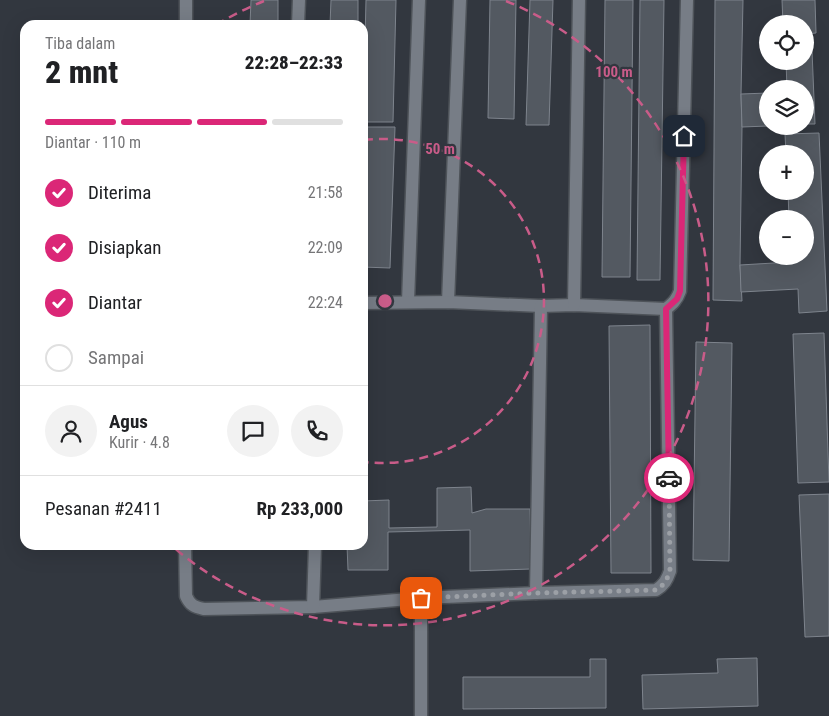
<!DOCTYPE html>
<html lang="id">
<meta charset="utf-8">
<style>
body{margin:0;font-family:"Roboto Condensed",sans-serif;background:#f2f2f2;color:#202124;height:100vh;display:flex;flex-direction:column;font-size:19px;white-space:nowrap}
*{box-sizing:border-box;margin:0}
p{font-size:16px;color:#757577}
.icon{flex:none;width:28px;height:28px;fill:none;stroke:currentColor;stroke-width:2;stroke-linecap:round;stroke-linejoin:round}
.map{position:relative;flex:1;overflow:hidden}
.panel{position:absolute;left:20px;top:20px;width:348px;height:530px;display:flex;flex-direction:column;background:#fff;border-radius:15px;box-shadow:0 5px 20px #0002}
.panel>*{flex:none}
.fabs{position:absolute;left:759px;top:15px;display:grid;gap:10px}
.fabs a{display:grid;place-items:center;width:55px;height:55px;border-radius:50%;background:#fff;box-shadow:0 5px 20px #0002;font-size:25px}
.pin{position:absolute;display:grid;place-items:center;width:42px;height:42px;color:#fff;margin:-21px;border-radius:10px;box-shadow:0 2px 8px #0006}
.courier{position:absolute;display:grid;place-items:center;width:50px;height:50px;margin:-25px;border:4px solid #db2777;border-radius:50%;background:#fff;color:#222;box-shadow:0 1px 6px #0007}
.overview em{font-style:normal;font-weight:800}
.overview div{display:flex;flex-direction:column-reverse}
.overview{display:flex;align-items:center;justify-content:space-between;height:85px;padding:0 25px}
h1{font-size:32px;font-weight:800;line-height:38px}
.bar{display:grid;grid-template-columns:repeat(4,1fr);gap:8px 5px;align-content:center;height:60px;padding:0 25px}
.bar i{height:6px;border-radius:4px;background:#e0e0e0}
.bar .on{background:#db2777}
.bar p{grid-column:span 4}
.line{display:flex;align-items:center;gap:12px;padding:0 25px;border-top:1px solid #e0e0e0}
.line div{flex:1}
.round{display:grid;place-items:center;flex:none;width:52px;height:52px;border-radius:26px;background:#f2f2f2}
ol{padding:0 25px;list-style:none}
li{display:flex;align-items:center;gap:15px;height:55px}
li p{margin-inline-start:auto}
li .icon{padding:5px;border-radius:50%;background:#db2777;color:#fff;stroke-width:4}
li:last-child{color:#757577}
li i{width:28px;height:28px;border:2px solid #e0e0e0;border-radius:50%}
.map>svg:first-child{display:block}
.building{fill:#535961;stroke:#7e848d}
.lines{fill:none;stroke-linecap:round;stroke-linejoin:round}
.minor-casing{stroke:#4e5359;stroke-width:15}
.minor{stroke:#777d86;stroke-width:12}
.done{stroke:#9ca0a6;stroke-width:5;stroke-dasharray:0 9}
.route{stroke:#db2777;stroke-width:6}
.ring{fill:none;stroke:#c95c89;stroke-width:2.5;stroke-dasharray:9 6}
.centre{fill:#c95c89;stroke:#32373f;stroke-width:2.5}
.ring-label{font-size:15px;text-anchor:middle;font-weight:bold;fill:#c95c89;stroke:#32373f;stroke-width:4.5;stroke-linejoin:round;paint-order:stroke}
</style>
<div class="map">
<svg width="829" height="716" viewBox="0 0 829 716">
<rect width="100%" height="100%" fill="#32373f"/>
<!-- building -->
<g class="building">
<path d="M251,0H278V25H250Z"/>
<path d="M331,0H358V25H330Z"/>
<path d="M366,0H396L393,122H363Z"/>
<path d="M490,0H516L514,119L488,118Z"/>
<path d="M530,0H553L549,125H526Z"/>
<path d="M605,0H633L630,277H602Z"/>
<path d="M640,0H664L660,280H637Z"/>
<path d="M715,0H743L741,94L742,127L740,265L742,301L713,300Z"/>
<path d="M782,0H815L816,33L805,34V24H783Z"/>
<path d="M812,50L815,124H805V89H787L786,61H805V51Z"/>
<path d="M768,93V126L742,127L741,94Z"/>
<path d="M366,127H395L390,268L362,267Z"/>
<path d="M819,133L827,311L799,313L798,289L741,292L740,265L791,262L790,256H805V219H789L788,191H805V154H786L785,134Z"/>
<path d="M650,325L651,573H611L609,326Z"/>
<path d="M824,333L829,482L798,483L793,334Z"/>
<path d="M696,342L732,343L729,561L693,560Z"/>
<path d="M471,487L472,513L486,509H530L531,569L470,571V530L388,532V570H348L347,545H362V501L389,500V528L437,527V488Z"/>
<path d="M829,494V636L805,637L799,495Z"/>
<path d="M757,658L758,706L643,709L642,675L718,673L717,659Z"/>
<path d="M590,659H606V708L463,709V677H590Z"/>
</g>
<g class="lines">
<!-- minor casing -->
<g class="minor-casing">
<g id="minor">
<path d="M186,25V0"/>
<path d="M298,25L299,0"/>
<path d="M408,302L419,0"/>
<path d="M448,302L460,0"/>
<path d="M362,303L448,302L541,306L574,305L666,309C672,304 677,300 680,291L687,0"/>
<path d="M574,305L579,0"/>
<path d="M185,545L186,596C190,605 194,607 204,609L313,607L421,598L536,593L656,590C664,585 667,580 670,571L666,309"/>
<path d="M536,593L541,306"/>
<path d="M313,607L315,545"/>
<path d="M421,716V598"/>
</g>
</g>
<!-- minor -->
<use href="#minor" class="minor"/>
</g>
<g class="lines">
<!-- done -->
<path class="done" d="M421,598L536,593L656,590C664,585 667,580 670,571L669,478"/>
<!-- route -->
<path class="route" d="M669,478L666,309L677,299L680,291L684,136"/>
</g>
<!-- distance rings -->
<g class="ring">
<path d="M364 140A162 162 0 1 1 364 462"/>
<path d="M216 25A324 324 0 0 1 264 1M506 1A324 324 0 1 1 172 546"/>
</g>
<circle cx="385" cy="301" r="8" class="centre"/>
<g class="ring-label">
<text x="614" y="77">100 m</text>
<text x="440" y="154">50 m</text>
</g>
</svg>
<div class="fabs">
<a><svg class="icon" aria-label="locate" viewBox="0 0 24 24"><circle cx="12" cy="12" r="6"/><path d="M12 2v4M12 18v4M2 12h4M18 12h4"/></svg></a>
<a><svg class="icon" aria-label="layers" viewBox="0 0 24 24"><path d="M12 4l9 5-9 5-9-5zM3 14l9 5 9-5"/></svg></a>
<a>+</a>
<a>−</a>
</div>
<div class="pin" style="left:421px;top:598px;background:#ea580c"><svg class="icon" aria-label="bag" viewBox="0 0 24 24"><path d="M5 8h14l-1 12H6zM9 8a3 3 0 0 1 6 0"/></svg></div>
<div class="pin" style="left:684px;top:136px;background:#1f2937"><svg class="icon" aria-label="home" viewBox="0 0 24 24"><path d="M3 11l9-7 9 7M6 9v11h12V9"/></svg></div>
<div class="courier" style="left:669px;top:478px"><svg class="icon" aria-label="car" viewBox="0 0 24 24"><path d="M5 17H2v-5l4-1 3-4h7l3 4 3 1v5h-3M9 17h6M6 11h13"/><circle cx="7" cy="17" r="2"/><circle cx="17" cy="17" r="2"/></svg></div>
<section class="panel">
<div class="overview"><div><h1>2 mnt</h1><p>Tiba dalam</p></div><em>22:28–22:33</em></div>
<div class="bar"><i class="on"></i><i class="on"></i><i class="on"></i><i></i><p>Diantar · 110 m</p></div>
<ol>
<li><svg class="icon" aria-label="check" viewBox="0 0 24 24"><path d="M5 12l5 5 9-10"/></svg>Diterima<p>21:58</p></li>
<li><svg class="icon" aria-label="check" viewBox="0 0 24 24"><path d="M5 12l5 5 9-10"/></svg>Disiapkan<p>22:09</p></li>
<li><svg class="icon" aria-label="check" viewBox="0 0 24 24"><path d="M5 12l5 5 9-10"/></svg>Diantar<p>22:24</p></li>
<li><i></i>Sampai</li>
</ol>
<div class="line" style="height:90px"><a class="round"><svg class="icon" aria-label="person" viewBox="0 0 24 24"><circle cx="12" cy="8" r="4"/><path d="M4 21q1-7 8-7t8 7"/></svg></a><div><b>Agus</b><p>Kurir · 4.8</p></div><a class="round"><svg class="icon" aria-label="chat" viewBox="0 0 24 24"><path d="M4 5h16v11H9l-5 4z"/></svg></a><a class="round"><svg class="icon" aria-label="phone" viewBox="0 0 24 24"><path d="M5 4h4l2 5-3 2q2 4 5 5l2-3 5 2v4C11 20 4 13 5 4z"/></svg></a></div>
<div class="line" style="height:65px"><div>Pesanan #2411</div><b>Rp 233,000</b></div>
</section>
</div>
